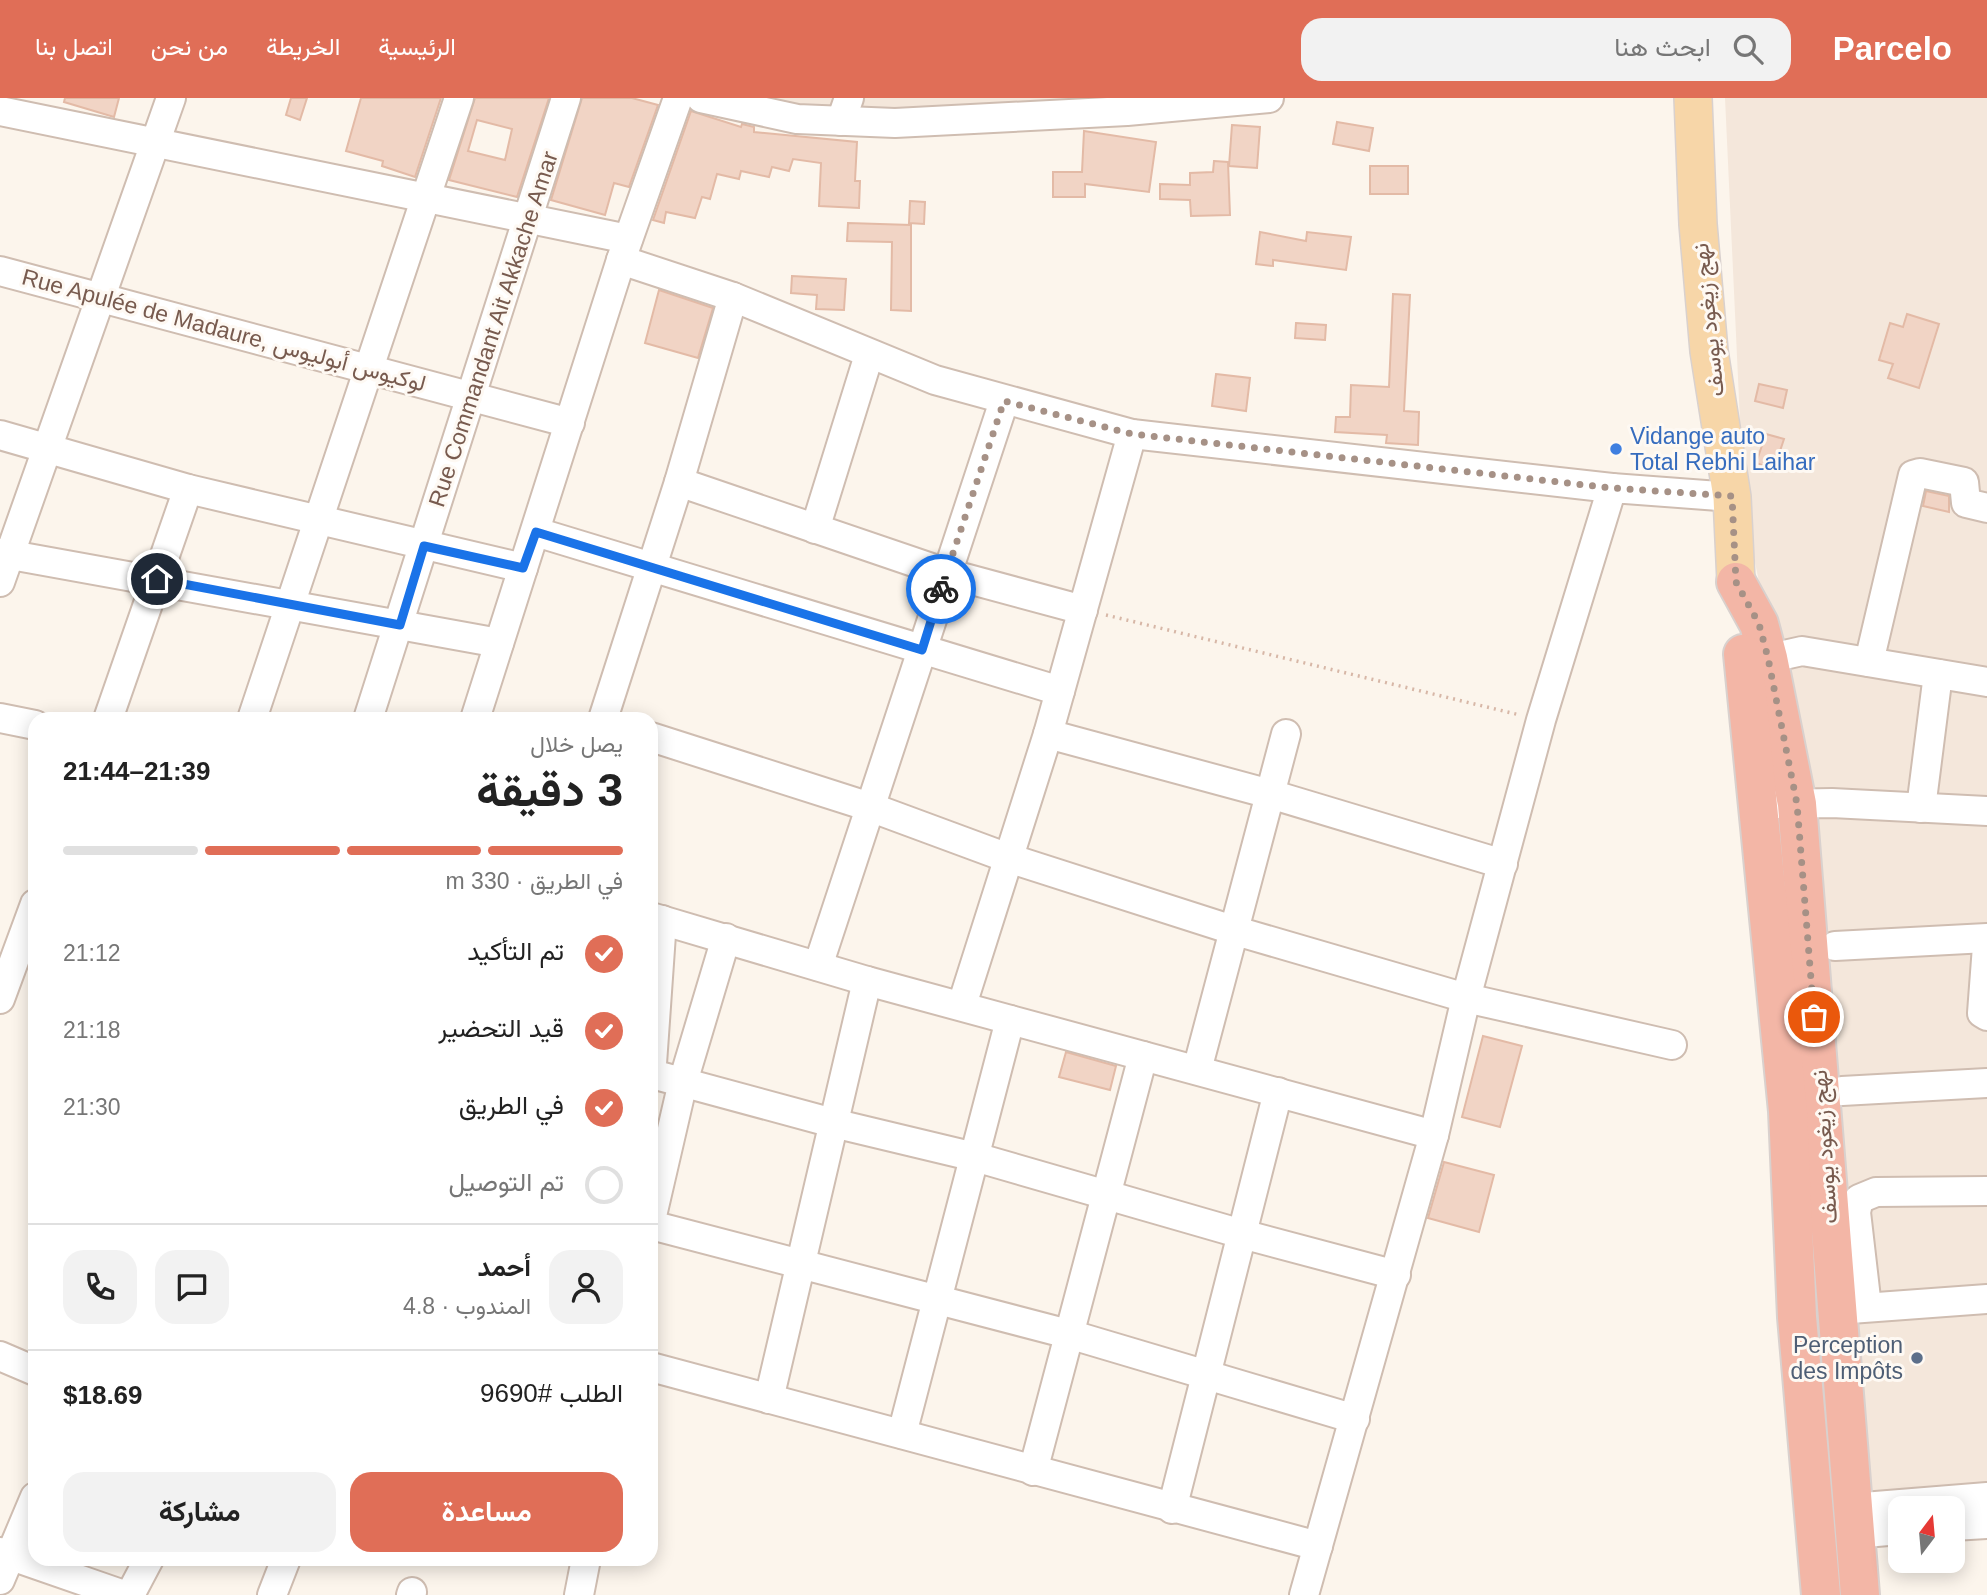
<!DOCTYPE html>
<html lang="ar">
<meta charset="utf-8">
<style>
body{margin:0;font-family:Helvetica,Vazirmatn,sans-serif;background:#f2f2f2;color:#222;direction:rtl;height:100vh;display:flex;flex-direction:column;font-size:26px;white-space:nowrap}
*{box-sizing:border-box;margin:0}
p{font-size:23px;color:#767676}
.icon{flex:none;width:38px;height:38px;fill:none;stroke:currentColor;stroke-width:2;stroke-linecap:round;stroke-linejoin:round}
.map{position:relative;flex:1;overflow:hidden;direction:ltr}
.drawer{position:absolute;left:28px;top:614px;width:630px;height:854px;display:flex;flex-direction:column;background:#fff;border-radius:21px;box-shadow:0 4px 18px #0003;direction:rtl}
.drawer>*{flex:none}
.needle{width:46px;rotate:16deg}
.tools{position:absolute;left:1888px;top:1398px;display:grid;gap:14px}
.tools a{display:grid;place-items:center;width:77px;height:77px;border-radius:14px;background:#fff;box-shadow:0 4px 18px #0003;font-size:35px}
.pin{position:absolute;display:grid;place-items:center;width:60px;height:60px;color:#fff;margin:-30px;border:4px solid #fff;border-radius:50%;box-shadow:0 2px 7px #0007}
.courier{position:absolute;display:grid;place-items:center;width:70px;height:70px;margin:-35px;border:5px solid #1a73e8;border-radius:50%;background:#fff;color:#222;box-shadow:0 2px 9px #0007}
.overview em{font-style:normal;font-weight:700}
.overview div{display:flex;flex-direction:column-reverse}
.overview{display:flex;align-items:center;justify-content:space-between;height:119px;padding:0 35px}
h1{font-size:46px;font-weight:700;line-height:52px}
.bar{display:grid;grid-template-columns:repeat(4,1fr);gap:10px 7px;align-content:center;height:84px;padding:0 35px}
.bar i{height:9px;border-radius:5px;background:#e0e0e0}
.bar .on{background:#e06e57}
.bar p{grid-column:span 4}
.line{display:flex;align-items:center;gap:18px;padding:0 35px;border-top:2px solid #e0e0e0}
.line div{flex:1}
.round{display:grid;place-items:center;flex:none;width:74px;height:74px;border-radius:21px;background:#f2f2f2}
ol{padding:0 35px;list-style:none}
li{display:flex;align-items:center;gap:21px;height:77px}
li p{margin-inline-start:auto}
li .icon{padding:7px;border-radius:50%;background:#e06e57;color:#fff;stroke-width:4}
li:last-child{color:#767676}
li i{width:38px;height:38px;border:4px solid #e0e0e0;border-radius:50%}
.cta{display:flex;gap:14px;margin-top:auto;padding:14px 35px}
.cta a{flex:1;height:80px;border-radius:21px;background:#e06e57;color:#fff;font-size:28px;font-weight:700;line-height:80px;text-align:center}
.cta a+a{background:#f2f2f2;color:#222}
header{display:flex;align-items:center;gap:42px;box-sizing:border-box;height:98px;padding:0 35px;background:#e06e57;color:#fff}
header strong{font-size:33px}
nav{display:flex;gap:38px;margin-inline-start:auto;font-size:24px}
.search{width:490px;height:63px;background:#f2f2f2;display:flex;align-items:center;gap:18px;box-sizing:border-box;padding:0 24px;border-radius:21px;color:#767676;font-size:26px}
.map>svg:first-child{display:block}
.residential{fill:#f4e7db}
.building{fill:#f1d4c5;stroke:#e3baa6;stroke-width:2;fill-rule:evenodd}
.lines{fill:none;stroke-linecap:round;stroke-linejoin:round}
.minor-casing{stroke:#cfbdb1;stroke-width:32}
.major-casing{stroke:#d9d1ce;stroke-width:40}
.highway-casing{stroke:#d9d1ce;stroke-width:42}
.path{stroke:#d7b7a7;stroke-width:3.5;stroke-dasharray:2 5;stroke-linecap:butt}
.minor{stroke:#fff;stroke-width:28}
.major{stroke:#f7d6a8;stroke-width:37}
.highway{stroke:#f3b6a6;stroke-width:38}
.done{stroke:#a69186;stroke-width:7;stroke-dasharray:0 12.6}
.route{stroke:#1a73e8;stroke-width:9}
.shop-dot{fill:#3f7fe0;stroke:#fef9f3;stroke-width:2.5}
.service-dot{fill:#5c6f8a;stroke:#fef9f3;stroke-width:2.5}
.labels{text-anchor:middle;stroke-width:6;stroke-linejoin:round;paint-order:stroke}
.street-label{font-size:23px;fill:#785b4f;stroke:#fef9f3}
.shop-label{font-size:23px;fill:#366cbe;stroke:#fef9f3;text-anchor:start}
.service-label{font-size:23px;fill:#4e5e75;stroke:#fef9f3;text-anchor:end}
</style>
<header>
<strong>Parcelo</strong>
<div class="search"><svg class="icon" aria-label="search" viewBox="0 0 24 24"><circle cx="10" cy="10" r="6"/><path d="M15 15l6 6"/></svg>ابحث هنا</div>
<nav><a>الرئيسية</a><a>الخريطة</a><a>من نحن</a><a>اتصل بنا</a></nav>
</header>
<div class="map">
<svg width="1987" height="1497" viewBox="0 0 1987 1497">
<rect width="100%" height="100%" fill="#fcf5ec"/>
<!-- residential -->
<g class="residential">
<path d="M701,0H1140L837,25Z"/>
<path d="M1725,0H1987V1417L1953,1410H1900L1867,1428L1803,704L1744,409Z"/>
</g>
<!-- building -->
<g class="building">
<path d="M65,0H119L114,19L64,4Z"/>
<path d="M291,0H307L300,22L286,17Z"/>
<path d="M361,0H441L415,79L382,68L383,63L346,53Z"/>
<path d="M475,0H549L517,99L449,82ZM477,22L512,31L505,62L468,53Z"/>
<path d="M582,0H632L658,7L629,89L614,85L605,117L551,102Z"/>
<path d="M691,13L741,29L742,26L754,29V34L857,44L855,83H860L859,110L819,108L821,65L793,61L789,73L772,69L769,79L741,73L739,81L717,76L710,101L702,99L695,120L666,114L664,125L653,122Z"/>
<path d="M1337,24L1373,30L1369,53L1333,46Z"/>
<path d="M1232,27L1260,29L1257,70L1229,68Z"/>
<path d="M1084,33L1156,44L1149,94L1085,86V99H1053V74H1082Z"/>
<path d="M1214,63L1228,64L1230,117L1191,118L1190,102L1160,101V86L1190,87V75L1213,74Z"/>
<rect x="1370" y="68" width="38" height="28"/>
<path d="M910,103L925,104L924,126L909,125Z"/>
<path d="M848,125L911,127V213L891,212L892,144L847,143Z"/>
<path d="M1260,134L1306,143L1307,134L1351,139L1346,172L1273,162V168L1256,166Z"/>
<path d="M792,178L846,181L844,212L816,211L817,197L791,195Z"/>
<path d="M659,192L713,210L698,260L645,245Z"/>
<path d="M1393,196L1410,197L1404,313L1419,314L1418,347L1386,345L1387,337L1335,334L1336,319H1350L1351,287L1389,289Z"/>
<path d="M1907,216L1939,226L1919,290L1888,280L1893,266L1879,262L1890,225L1903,229Z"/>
<path d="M1296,225L1326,227L1325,242L1295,240Z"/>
<path d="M1216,276L1250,280L1246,313L1212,308Z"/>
<path d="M1759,286L1787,292L1783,310L1755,303Z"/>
<path d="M1766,336L1784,341L1774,371L1756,365Z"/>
<path d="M1926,393L1949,398V414L1923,408Z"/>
<path d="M1483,938L1522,948L1500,1029L1462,1019Z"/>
<path d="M1066,954L1116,968L1110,992L1059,979Z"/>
<path d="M1444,1064L1494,1077L1479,1134L1428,1120Z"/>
</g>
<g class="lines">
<!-- minor casing -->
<g class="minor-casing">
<g id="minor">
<path d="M701,0L797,21L895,25L1127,13L1269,0"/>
<path d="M0,13L628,141"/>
<path d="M841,23L849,0"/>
<path d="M621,162L733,199L935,282L1132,336L1612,390"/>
<path d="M0,173L570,325"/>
<path d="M0,337L188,391L523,470"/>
<path d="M679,384L946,475L1083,512"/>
<path d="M815,431L869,257"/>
<path d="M536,434L1060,593"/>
<path d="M0,455L499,545"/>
<path d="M0,484L171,0"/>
<path d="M1869,564L1913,377L1920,375L1964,384L1966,405L1987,410"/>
<path d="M1749,565L1802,553L1987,584"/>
<path d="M0,620L35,627"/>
<path d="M108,621L188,391"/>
<path d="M252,621L459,0"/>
<path d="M368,621L566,0"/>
<path d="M475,621L621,162L678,0"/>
<path d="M603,621L679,384L733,199"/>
<path d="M1048,636L1270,696L1503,766"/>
<path d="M651,639L870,709L1008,760L1236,833L1466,900L1672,947"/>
<path d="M1778,706L1832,705L1987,713"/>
<path d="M1921,710L1938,576"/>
<path d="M651,819L867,883L1434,1037"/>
<path d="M1835,848L1987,840"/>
<path d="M1987,848L1982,915L1987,918"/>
<path d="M818,868L1004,303"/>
<path d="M0,901L35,806"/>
<path d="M962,907L1048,636L1132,336"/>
<path d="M1197,972L1286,636"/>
<path d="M652,976L833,1025L975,1059L1242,1136L1396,1177"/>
<path d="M651,980L662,822"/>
<path d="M1842,993L1987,985"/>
<path d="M651,1122L683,984L726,840"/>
<path d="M651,1127L1072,1237L1355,1321"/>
<path d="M1867,1209L1856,1114L1859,1101L1876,1094L1987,1093"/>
<path d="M1850,1211L1987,1201"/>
<path d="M0,1258L35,1273"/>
<path d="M651,1269L1318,1448"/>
<path d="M769,1301L867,883"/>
<path d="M902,1336L1010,922"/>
<path d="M1033,1373L1143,958"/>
<path d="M1851,1410L1987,1399"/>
<path d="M1172,1411L1278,994"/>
<path d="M1953,1428L1987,1426"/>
<path d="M1853,1436L1900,1432"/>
<path d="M0,1454L124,1497"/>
<path d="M0,1482L35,1399"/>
<path d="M130,1497L149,1461"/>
<path d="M272,1497L286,1461"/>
<path d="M411,1497L412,1494"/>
<path d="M579,1497L586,1461"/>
<path d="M1304,1497L1434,1037L1466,900L1541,622L1612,390L1732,399"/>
</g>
</g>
<!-- major casing -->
<g class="major-casing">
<path id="major" d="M1693,0L1698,126L1709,253L1732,399L1736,484"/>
</g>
<!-- highway casing -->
<g class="highway-casing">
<g id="highway">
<path d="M1736,484L1759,526L1768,560L1797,706L1860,1497"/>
<path d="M1743,556L1788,1013L1797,1219L1821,1497"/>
</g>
</g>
<!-- path -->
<path class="path" d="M1106,517L1520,617"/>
<!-- minor -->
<use href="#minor" class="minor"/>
<!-- major -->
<use href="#major" class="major"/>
<!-- highway -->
<use href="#highway" class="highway"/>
</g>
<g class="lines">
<!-- done -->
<path class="done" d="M941,491L1004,303L1132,336L1612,390L1732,398L1736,484L1759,526L1768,560L1797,706L1814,919"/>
<!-- route -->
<path class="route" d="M157,481L400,527L424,448L523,470L536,434L922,552L941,491"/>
</g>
<!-- markers -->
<circle class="shop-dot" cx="1616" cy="351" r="7"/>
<circle class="service-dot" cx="1917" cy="1260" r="7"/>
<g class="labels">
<!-- street labels -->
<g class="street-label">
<text transform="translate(1708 222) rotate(-96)" y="8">نهج زيغود يوسف</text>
<text transform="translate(493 231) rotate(-72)" y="8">Rue Commandant Ait Akkache Amar</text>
<text transform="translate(224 232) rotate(15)" y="8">Rue Apulée de Madaure, لوكيوس أبوليوس</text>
<text transform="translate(1824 1049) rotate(-94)" y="8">نهج زيغود يوسف</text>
</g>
<!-- shop labels -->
<g class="shop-label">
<text x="1630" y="346">Vidange auto<tspan x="1630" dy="26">Total Rebhi Laihar</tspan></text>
</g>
<!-- service labels -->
<g class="service-label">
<text x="1903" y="1255">Perception<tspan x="1903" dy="26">des Impôts</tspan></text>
</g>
</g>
</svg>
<div class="tools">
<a><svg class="needle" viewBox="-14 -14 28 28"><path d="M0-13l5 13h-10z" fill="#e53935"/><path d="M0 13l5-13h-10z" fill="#767676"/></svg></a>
</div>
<div class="pin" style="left:1814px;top:919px;background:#ea580c"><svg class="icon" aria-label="bag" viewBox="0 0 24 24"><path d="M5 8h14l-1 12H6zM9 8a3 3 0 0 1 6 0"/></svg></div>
<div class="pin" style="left:157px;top:481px;background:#1f2937"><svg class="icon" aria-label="home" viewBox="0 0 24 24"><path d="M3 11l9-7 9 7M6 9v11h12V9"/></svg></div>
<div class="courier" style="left:941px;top:491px"><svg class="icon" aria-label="bike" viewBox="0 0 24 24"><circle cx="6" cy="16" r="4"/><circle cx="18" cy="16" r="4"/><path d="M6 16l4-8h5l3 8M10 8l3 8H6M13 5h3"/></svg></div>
<section class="drawer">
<div class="overview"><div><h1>3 دقيقة</h1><p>يصل خلال</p></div><em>21:39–21:44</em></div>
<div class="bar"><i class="on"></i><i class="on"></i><i class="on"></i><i></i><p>في الطريق · 330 m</p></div>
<ol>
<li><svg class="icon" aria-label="check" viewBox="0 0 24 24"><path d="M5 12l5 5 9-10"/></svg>تم التأكيد<p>21:12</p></li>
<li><svg class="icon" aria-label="check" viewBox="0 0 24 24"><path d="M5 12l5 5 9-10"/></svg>قيد التحضير<p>21:18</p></li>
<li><svg class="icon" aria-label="check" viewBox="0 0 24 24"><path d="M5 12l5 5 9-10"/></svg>في الطريق<p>21:30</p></li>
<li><i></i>تم التوصيل</li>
</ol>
<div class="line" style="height:126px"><a class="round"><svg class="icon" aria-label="person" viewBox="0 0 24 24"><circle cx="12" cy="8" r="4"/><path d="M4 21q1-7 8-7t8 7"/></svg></a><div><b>أحمد</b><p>المندوب · 4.8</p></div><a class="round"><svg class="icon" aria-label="chat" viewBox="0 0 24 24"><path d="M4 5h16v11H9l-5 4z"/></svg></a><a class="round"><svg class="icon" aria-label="phone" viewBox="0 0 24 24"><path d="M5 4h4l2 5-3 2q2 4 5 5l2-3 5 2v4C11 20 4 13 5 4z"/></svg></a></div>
<div class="line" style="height:91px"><div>الطلب #9690</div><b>$18.69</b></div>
<div class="cta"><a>مساعدة</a><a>مشاركة</a></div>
</section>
</div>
